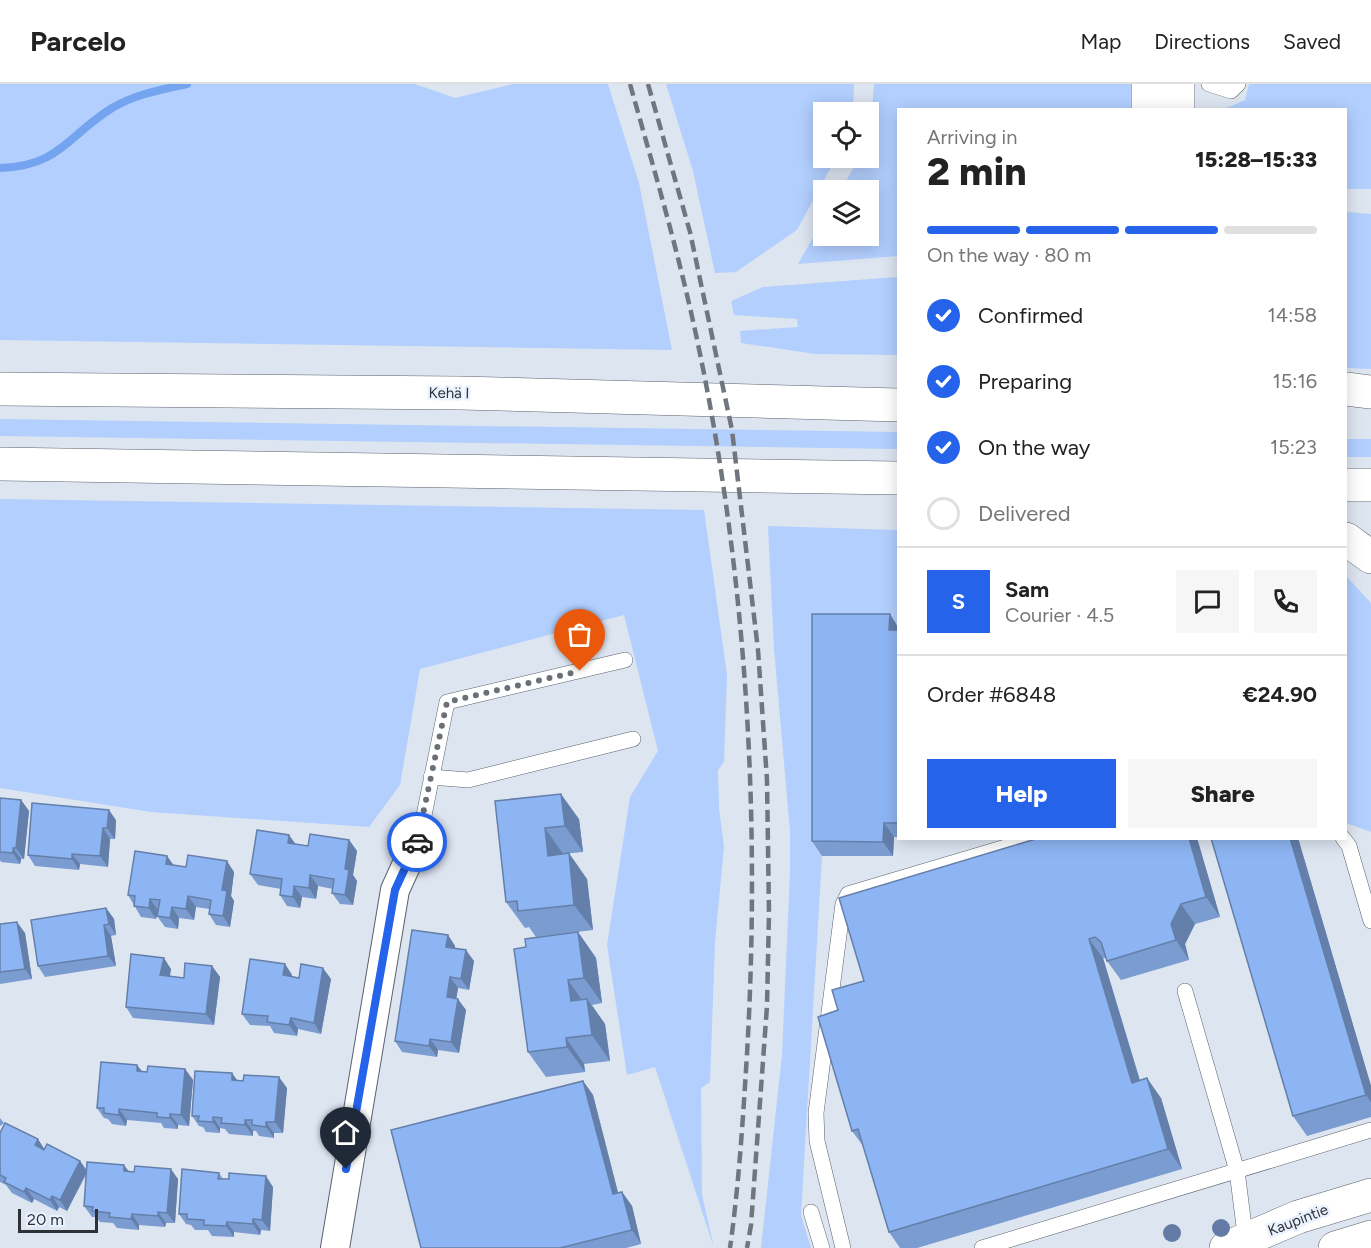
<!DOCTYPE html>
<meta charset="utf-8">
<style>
body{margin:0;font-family:Figtree,sans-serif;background:#f6f6f6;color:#222;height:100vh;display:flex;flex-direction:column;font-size:22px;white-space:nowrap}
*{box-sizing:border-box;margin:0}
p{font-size:20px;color:#767676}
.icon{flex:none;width:33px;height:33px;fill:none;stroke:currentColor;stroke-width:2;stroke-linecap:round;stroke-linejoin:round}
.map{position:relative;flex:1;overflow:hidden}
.panel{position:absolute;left:897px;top:24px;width:450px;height:732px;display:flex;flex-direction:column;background:#fff;border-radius:0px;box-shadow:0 3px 15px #0003}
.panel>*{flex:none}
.fabs{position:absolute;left:813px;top:18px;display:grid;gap:12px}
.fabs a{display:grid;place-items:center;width:66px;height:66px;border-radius:0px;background:#fff;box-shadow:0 3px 15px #0003;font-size:30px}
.scale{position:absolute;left:18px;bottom:15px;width:80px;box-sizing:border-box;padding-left:6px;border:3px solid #2e3136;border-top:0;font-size:16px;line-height:21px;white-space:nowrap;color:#2e3136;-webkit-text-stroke:4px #eaf2ff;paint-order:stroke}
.pin{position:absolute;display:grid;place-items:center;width:51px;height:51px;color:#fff;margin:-62px -26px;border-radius:50% 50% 50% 0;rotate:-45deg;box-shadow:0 0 6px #0007}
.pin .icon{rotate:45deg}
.courier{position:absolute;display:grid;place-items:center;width:60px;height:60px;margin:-30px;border:4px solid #2563eb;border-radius:50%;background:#fff;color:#222;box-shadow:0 2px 8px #0007}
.headline em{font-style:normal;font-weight:800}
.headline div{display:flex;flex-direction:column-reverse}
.headline{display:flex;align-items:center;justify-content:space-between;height:102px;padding:0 30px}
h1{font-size:39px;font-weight:800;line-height:45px}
.bar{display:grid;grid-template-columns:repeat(4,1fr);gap:9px 6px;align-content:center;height:72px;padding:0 30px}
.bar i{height:8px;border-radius:4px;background:#e0e0e0}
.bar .current{background:#2563eb}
.bar p{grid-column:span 4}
.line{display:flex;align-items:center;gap:15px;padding:0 30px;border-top:2px solid #e0e0e0}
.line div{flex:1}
.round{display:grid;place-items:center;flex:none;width:63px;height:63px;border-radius:0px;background:#f6f6f6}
ol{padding:0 30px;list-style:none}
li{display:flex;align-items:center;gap:18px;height:66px}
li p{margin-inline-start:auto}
li .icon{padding:6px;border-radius:50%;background:#2563eb;color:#fff;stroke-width:4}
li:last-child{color:#767676}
li i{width:33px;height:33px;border:3px solid #e0e0e0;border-radius:50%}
.button{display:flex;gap:12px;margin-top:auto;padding:12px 30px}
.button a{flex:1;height:69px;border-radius:0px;background:#2563eb;color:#fff;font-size:24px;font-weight:800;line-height:69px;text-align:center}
.button a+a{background:#f6f6f6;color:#222}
header{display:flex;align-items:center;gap:36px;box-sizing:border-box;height:84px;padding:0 30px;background:#fff;border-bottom:2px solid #e0e0e0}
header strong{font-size:28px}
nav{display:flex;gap:33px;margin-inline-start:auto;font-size:21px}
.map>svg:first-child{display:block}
.green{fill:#b2cffe}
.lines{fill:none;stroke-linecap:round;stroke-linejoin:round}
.stream{stroke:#74a3f0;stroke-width:8}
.lane-casing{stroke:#5b616c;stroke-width:16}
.street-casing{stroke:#5b616c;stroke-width:30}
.secondary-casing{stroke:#5b616c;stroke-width:34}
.highway-casing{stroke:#5b616c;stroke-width:34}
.lane{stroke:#fff;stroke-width:15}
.street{stroke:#fff;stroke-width:28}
.secondary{stroke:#fff;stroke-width:33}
.highway{stroke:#fff;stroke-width:33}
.rail{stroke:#71757d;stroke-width:4.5;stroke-dasharray:12 6;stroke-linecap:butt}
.tree{fill:#637ba5}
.wall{fill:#7a9cd1}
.shaded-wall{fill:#637faa}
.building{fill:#8eb5f3;stroke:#637faa;stroke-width:1.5}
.done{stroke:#6b7077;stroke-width:6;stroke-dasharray:0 10.8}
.route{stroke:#2563eb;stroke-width:8}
.labels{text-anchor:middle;stroke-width:5;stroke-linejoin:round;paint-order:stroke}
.street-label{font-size:15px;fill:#2e3136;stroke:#eaf2ff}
</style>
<header>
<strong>Parcelo</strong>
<nav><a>Map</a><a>Directions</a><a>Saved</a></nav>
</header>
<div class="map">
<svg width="1371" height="1164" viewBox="0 0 1371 1164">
<rect width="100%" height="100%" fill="#dde5f1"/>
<!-- green -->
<g class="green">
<path d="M0,0H415L455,14L513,0H608L639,99L672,266L0,256Z"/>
<path d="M666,0H854L853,28H824V74H836L797,146L736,188L715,189L693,87Z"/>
<path d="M874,0H1137L1136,25L898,26V172L798,180L823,136L824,152H868V106H841L859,74H868Z"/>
<path d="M1249,0H1371V105H1346V26L1224,25L1245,16Z"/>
<path d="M1346,128L1371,130V285L1346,284Z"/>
<path d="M898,193V271L815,270L741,259L740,247L798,243L797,235L734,231L731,217L763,203Z"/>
<path d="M0,335L898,348V365L0,352Z"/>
<rect x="1346" y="355" width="25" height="18"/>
<path d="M0,415L704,426L727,591L724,678L718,686L719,724L724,763L715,858L710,998L701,1004L702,1111L714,1164L655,983L627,991L607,861L630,713L658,667L624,531L420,585L400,701L369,743L151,728L0,704Z"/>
<path d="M768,442L898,446V544L822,545V772L801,1131L811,1164H761L782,971L790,789V747L774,565Z"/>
<path d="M1346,492L1371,519V748L1346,739Z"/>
</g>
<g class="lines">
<!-- stream -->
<path class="stream" d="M0,84C60,82 67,52 112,24C136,10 160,6 187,0"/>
<!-- lane casing -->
<g class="lane-casing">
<g id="lane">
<path d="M1209,0L1231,7L1238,0"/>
<path d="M431,693L468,696L633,655"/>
<path d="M420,751L447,618L625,576"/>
<path d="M1343,754L1349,762L1371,837"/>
<path d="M1185,907L1237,1087L1246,1158"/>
<path d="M811,1128L822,1164"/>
<path d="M843,1164L817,1057L816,1029L843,820L848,810L1036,754"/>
<path d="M982,1164L1371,1046"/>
</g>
</g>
<!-- street casing -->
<g class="street-casing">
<path id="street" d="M335,1164L395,806L420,751"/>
</g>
<!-- secondary casing -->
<g class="secondary-casing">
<g id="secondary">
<path d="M1226,1164L1298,1133L1371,1111"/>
<path d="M1335,1164L1371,1153"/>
</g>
</g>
<!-- highway casing -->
<g class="highway-casing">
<g id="highway">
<path d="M1148,26V0"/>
<path d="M1178,26V0"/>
<path d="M0,305L460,309L898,321"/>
<path d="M1346,305L1371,308"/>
<path d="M0,380L898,394"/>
<path d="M1346,401H1371"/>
<path d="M1346,455L1371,473"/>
</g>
</g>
<!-- lane -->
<use href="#lane" class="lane"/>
<!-- street -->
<use href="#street" class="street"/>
<!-- secondary -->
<use href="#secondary" class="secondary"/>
<!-- highway -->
<use href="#highway" class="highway"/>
<!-- rail -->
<g class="rail">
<path d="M630,0C653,82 677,163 695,246C746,482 761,728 747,970C743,1034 739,1100 730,1164"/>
<path d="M648,0L690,148L732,346L758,566L767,696L769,829L767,922L751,1141L747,1164"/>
</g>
</g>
<!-- trees -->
<g class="tree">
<circle cx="1221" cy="1144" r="9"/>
<circle cx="1172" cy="1149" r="9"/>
</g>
<!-- wall -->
<g class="wall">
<path d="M898,543V753H894L893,772H822L812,757Z"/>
<path d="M0,714L21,716L29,727L24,775H21L20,780L1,778L0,776Z"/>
<path d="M495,717L579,735L583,768L563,770L587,795L593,846L536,853L529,843L525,844L506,818Z"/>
<path d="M116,736L115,755H110L108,783L80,780L79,786L35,782L28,771Z"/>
<path d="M1039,754H1197L1220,833L1195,840L1185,860L1189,876L1121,896L1107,877L1106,874H1103L1140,996L1161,1014L1182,1085L917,1164H900L889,1148L864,1063L852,1047L838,926L864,897Z"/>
<path d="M1211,754H1298L1371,1002V1033L1307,1052L1293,1032Z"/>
<path d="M349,756L357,767L353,791L357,797L353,821L340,820L332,809L333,805L318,802L316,815L302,813L300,824L287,822L280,811L281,805L258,801L250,790L296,760L308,762Z"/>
<path d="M167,772L173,782L234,788L231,812L234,817L230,843L216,841L209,830V825L196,823L194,836L179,834L178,845L165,843L157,832L158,826L156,835L141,833L128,811Z"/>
<path d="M106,824L114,835L116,851L111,852L116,882L45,893L38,882Z"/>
<path d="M0,840L25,849L32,895L0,900Z"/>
<path d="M578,848L596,874L602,919L592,921L605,940L610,977L584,980L585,988L546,993L528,968L526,863Z"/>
<path d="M448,851L455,862V864L474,877L469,906L458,904L456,915L466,926L459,969L438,966L437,973L402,968L395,957Z"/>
<path d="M285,880L292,891V893L299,894L331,895L321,950L298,945L297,952L274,949L270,942L250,941L242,930Z"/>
<path d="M212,882L220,893L214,941L133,934L126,923L171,885L170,892L184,894Z"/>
<path d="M137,981L142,987L147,988L185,985L193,996L189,1042L178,1041V1045L164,1044L161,1039L127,1036L126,1042L112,1040L108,1035L104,1034L97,1024Z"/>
<path d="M237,996L287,1004L283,1049H274V1054L259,1052L256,1047H253V1052L229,1050L225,1045L220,1044V1049L206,1048L203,1043L199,1042L192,1032Z"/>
<path d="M583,997L593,1011L618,1109L622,1108L632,1122L641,1160L626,1164H421Z"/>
<path d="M0,1034L4,1039L0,1042Z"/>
<path d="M0,1049L80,1077L87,1087L124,1081L129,1088L178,1095L175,1139H166L165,1143L139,1141V1146L117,1144L113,1139L100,1138L96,1133H92L84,1122L87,1089L67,1127L59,1123L57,1127L34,1115L32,1119L12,1109L6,1101L0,1098Z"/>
<path d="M219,1089L223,1095L273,1103L270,1147L261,1146L260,1151L234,1148V1153L212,1152L208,1146H195L191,1141L186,1140L179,1130Z"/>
</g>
<!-- shaded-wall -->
<g class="shaded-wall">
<path d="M890,530L898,543V559L889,546Z"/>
<path d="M561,710L579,735L583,768L565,742Z"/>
<path d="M21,716L29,727L24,775L16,764Z"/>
<path d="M109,726L116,736L115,755L107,744Z"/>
<path d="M884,739L894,753L893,772L883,758Z"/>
<path d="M103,744L110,755L108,783L100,772Z"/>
<path d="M545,744L563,770L548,772Z"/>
<path d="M289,751L297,762L288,759Z"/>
<path d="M1189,754H1197L1220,833L1206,813Z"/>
<path d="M1290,754H1298L1371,1002V1018L1366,1011Z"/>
<path d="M349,756L357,767L353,791L357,797L353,821L345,811V785Z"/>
<path d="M13,764L21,775L20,780L13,769Z"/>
<path d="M569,769L587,795L593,846L574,821Z"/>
<path d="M72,770L80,780L79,786L72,775Z"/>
<path d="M167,772L175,783L166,780Z"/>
<path d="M227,777L234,788L231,812L234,817L230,843L223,832L222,806Z"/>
<path d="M310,791L318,802L316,815L309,804Z"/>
<path d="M294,802L302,813L300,824L293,813Z"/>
<path d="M188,812L196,823L194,836L186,825Z"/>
<path d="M150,815L158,826L156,835L149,824Z"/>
<path d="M1181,820L1195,840L1185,860L1189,876L1176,856L1171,840Z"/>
<path d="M172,823L179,834L178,845L170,834Z"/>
<path d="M106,824L114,835L116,851L109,840Z"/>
<path d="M17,838L25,849L32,895L25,885Z"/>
<path d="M104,841L111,852L116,882L108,872Z"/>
<path d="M578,848L596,874L602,919L584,894Z"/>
<path d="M448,851L455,862L454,874L446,863Z"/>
<path d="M1089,855L1103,874L1146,1018L1132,999Z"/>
<path d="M466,866L474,877L469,906L461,895Z"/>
<path d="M164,874L171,885L168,902L160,891Z"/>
<path d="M285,880L292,891L291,902L283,891Z"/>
<path d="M212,882L220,893L214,941L206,930Z"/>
<path d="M323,884L331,895L321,950L314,939Z"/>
<path d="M450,893L458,904L455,924L447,913Z"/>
<path d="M568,896L586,922L571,917Z"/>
<path d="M458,915L466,926L459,969L451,958Z"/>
<path d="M587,915L605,940L610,977L592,951Z"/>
<path d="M291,934L298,945L297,952L289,941Z"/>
<path d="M566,954L584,980L585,988L567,963Z"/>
<path d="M430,955L438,966L437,973L429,962Z"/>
<path d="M137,981L145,992L137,987Z"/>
<path d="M185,985L193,996L189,1042L181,1031Z"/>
<path d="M232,989L240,1000L232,996Z"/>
<path d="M279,993L287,1004L283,1049L275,1038Z"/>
<path d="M1147,994L1161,1014L1182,1085L1168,1065Z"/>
<path d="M583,997L593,1011L622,1124L613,1110Z"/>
<path d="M119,1025L127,1036L126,1042L119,1031Z"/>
<path d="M170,1030L178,1041V1045L170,1034Z"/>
<path d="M213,1033L220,1044V1049L213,1038Z"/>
<path d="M245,1036L253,1047V1052L245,1041Z"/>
<path d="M266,1038L274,1049V1054L266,1043Z"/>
<path d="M38,1055L45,1066L35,1061Z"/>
<path d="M80,1077L87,1087L67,1127L60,1116Z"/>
<path d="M124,1081L132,1092L124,1087Z"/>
<path d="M171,1085L178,1095L175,1139L167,1129Z"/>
<path d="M266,1092L273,1103L270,1147L262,1136Z"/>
<path d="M26,1104L34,1115L32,1119L24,1108Z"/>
<path d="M622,1108L632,1122L641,1160L632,1146Z"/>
<path d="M52,1112L59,1123L57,1127L50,1116Z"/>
<path d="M158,1128L166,1139L165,1143L158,1132Z"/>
<path d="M132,1130L139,1141V1146L131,1135Z"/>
<path d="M253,1135L261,1146L260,1151L253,1140Z"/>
<path d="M227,1138L234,1148V1153L226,1142Z"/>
</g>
<!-- building -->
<g class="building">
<path d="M812,530H890L889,546H898V739H884L883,758L812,757Z"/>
<path d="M561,710L565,742L545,744L548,772L569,769L574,821L518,827L517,817L506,818L495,717Z"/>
<path d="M0,714L21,716L16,764H13V769L0,768Z"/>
<path d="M32,719L109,726L107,744H103L100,772L72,770V775L28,771Z"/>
<path d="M257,746L289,751L288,759L308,762L310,750L349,756L345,785L349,786L345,811L332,809L334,795L310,791L309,804L294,802L293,813L280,811L282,795L250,790Z"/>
<path d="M1039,754H1189L1206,813L1181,820L1171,840L1176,856L1107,877L1101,858L1095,853L1089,855L1132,999L1147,994L1168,1065L889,1148L858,1045L852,1047L818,933L838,926L832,906L864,897L839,814Z"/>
<path d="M1211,754H1290L1366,1011L1293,1032Z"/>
<path d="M135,767L167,772L166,780L186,783L188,771L227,777L222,806L227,807L223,832L209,830L211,816L188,812L186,825L172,823L170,834L157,832L160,816L150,815L149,824L134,822L135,812L128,811Z"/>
<path d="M106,824L109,840L104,841L108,872L38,882L31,836Z"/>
<path d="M17,838L25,885L0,888V840Z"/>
<path d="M412,846L448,851L446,863L466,866L461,895L450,893L447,913L458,915L451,958L430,955L429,962L395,957Z"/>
<path d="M578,848L584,894L568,896L571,917L587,915L592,951L566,954L567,963L528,968L514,865L526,863L525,855Z"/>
<path d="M131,870L164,874L160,891L184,894L185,879L212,882L206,930L126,923Z"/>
<path d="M250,875L285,880L283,891L299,894L301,880L323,884L314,939L291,934L289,941L267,938L268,932L242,930Z"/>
<path d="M101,978L137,981V987L147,988L148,982L185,985L181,1031L170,1030V1034L157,1033V1029L119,1025V1031L104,1029V1024H97Z"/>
<path d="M195,987L232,989V996L243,997L244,991L279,993L275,1038H266V1043L252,1041V1036H245V1041L221,1039L222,1034L213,1033V1038L198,1037L199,1032H192Z"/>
<path d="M583,997L613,1110L622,1108L632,1146L560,1164H421L391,1046Z"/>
<path d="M5,1039L38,1055L35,1061L44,1066L47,1060L80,1077L60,1116L52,1112L50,1116L26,1104L24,1108L4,1098L6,1094L0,1091V1049Z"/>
<path d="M87,1078L124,1081V1087L134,1088L135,1082L171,1085L167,1129L158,1128V1132L132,1130L131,1135L109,1133L110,1129L92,1127L93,1123L84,1122Z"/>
<path d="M182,1085L219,1089L218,1095H229V1089L266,1092L262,1136L253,1135V1140L227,1138L226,1142L204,1141V1136L187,1135V1130H179Z"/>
</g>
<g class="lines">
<!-- done -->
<path class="done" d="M417,758L447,618L580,587"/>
<!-- route -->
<path class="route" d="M346,1085L395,806L417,758"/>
</g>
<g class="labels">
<!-- street labels -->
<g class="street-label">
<text transform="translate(449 309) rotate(1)" y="5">Kehä I</text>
<text transform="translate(1298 1136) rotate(-21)" y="5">Kaupintie</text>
</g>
</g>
</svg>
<div class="fabs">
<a><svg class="icon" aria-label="locate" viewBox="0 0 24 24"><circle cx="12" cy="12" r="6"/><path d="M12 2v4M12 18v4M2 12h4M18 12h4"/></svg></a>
<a><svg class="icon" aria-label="layers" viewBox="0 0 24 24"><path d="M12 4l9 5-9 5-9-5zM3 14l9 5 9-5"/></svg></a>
</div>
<div class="scale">20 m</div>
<div class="pin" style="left:580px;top:587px;background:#ea580c"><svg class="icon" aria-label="bag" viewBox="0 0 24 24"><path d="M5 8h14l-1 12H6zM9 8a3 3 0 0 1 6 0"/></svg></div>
<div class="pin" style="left:346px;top:1085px;background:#1f2937"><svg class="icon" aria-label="home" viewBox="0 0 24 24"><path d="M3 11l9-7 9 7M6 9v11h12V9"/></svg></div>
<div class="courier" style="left:417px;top:758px"><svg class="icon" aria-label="car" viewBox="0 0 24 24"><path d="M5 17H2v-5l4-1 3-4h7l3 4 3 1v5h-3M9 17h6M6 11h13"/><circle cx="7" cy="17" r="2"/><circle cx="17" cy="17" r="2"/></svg></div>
<section class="panel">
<div class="headline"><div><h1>2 min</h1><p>Arriving in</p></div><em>15:28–15:33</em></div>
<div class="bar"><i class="current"></i><i class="current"></i><i class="current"></i><i></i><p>On the way · 80 m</p></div>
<ol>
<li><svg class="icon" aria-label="check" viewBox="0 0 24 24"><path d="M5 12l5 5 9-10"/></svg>Confirmed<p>14:58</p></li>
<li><svg class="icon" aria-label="check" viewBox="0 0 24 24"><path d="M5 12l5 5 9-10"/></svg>Preparing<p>15:16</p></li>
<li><svg class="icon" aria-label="check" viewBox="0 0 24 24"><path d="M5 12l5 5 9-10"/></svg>On the way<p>15:23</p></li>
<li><i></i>Delivered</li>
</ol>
<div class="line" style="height:108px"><b class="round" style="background:#2563eb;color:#fff">S</b><div><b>Sam</b><p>Courier · 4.5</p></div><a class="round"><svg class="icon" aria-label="chat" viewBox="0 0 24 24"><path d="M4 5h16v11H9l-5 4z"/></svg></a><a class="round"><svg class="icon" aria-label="phone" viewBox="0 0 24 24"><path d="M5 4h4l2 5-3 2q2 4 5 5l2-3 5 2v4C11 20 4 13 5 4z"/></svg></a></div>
<div class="line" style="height:78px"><div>Order #6848</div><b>€24.90</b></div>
<div class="button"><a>Help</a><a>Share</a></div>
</section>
</div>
